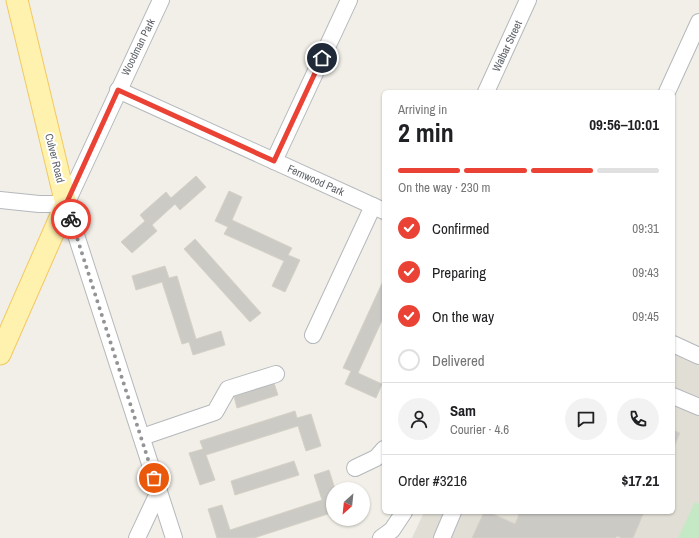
<!DOCTYPE html>
<meta charset="utf-8">
<style>
body{margin:0;font-family:"Archivo Narrow",sans-serif;background:#f2f2f2;color:#202124;height:100vh;display:flex;flex-direction:column;font-size:15px;white-space:nowrap}
*{box-sizing:border-box;margin:0}
p{font-size:13px;color:#757577}
.icon{flex:none;width:22px;height:22px;fill:none;stroke:currentColor;stroke-width:2;stroke-linecap:round;stroke-linejoin:round}
.map{position:relative;flex:1;overflow:hidden}
.side{position:absolute;left:382px;top:90px;width:293px;height:424px;display:flex;flex-direction:column;background:#fff;border-radius:6px;box-shadow:0 1px 3px #0004}
.side>*{flex:none}
.needle{width:26px;rotate:207deg}
.controls{position:absolute;left:326px;top:482px;display:grid;gap:8px}
.controls a{display:grid;place-items:center;width:44px;height:44px;border-radius:50%;background:#fff;box-shadow:0 1px 3px #0004;font-size:20px}
.pin{position:absolute;display:grid;place-items:center;width:34px;height:34px;color:#fff;margin:-17px;border:2px solid #fff;border-radius:50%;box-shadow:0 1px 4px #0007}
.courier{position:absolute;display:grid;place-items:center;width:40px;height:40px;margin:-20px;border:3px solid #ea4335;border-radius:50%;background:#fff;color:#222;box-shadow:0 1px 5px #0007}
.overview em{font-style:normal;font-weight:800}
.overview div{display:flex;flex-direction:column-reverse}
.overview{display:flex;align-items:center;justify-content:space-between;height:68px;padding:0 16px}
h1{font-size:26px;font-weight:800;line-height:30px}
.bar{display:grid;grid-template-columns:repeat(4,1fr);gap:6px 4px;align-content:center;height:48px;padding:0 16px}
.bar i{height:5px;border-radius:3px;background:#e0e0e0}
.bar .selected{background:#ea4335}
.bar p{grid-column:span 4}
.line{display:flex;align-items:center;gap:10px;padding:0 16px;border-top:1px solid #e0e0e0}
.line div{flex:1}
.round{display:grid;place-items:center;flex:none;width:42px;height:42px;border-radius:21px;background:#f2f2f2}
ol{padding:0 16px;list-style:none}
li{display:flex;align-items:center;gap:12px;height:44px}
li p{margin-inline-start:auto}
li .icon{padding:4px;border-radius:50%;background:#ea4335;color:#fff;stroke-width:4}
li:last-child{color:#757577}
li i{width:22px;height:22px;border:2px solid #e0e0e0;border-radius:50%}
.map>svg:first-child{display:block}
.education{fill:#e1ded6}
.green{fill:#c5e8c5}
.building{fill:#cccac5;stroke:#d6d1c6}
.lines{fill:none;stroke-linecap:round;stroke-linejoin:round}
.minor-casing{stroke:#b5b8bc;stroke-width:18}
.major-casing{stroke:#f2c960;stroke-width:23}
.minor{stroke:#fff;stroke-width:16}
.major{stroke:#fff2af;stroke-width:21}
.done{stroke:#929495;stroke-width:4;stroke-dasharray:0 7.2}
.route{stroke:#ea4335;stroke-width:5}
.labels{text-anchor:middle;stroke-width:4;stroke-linejoin:round;paint-order:stroke}
.street-label{font-size:11px;fill:#5f6368;stroke:#fff}
</style>
<div class="map">
<svg width="699" height="538" viewBox="0 0 699 538">
<rect width="100%" height="100%" fill="#f1efe8"/>
<!-- education -->
<path class="education" d="M673,354L699,366V538H412L424,512H673Z"/>
<!-- green -->
<path class="green" d="M695,502L699,504V538H678Z"/>
<!-- building -->
<g class="building">
<path d="M196,176L206,187L180,210L175,204L152,225L157,231L132,253L121,242L145,221L140,215L166,192L171,198Z"/>
<path d="M229,191L242,197L232,220L292,248L288,255L300,260L285,292L272,286L284,261L224,234L228,227L215,221Z"/>
<path d="M195,239L261,313L250,322L184,249Z"/>
<path d="M165,266L169,278L177,276L196,339L221,331L225,345L193,355L189,342L182,344L162,282L136,290L132,276Z"/>
<path d="M384,279V316L358,373L382,384L376,398L345,384L351,371L343,368Z"/>
<path d="M273,380L278,395L237,408L233,393Z"/>
<path d="M295,411L297,418L311,414L321,446L306,451L298,426L206,455L215,480L200,485L189,453L203,449L200,441Z"/>
<path d="M673,430L680,433L673,449Z"/>
<path d="M294,461L299,475L235,495L231,481Z"/>
<path d="M329,470L335,489H333V504L326,506L328,514L254,538H217L208,509L222,505L230,530L322,500L314,475Z"/>
<path d="M484,512H489L515,524L519,515L513,512H644L633,538H622L617,536L615,538H472Z"/>
</g>
<g class="lines">
<!-- minor casing -->
<g class="minor-casing">
<g id="minor">
<path d="M118,90L384,211"/>
<path d="M486,92L528,0"/>
<path d="M667,92L699,22"/>
<path d="M274,161L349,0"/>
<path d="M0,200L39,204H66"/>
<path d="M66,204L174,538"/>
<path d="M66,204L161,0"/>
<path d="M313,335L373,206"/>
<path d="M673,344L699,356"/>
<path d="M673,396L699,407"/>
<path d="M142,437L215,412L228,389L276,374"/>
<path d="M355,468L376,458L384,449"/>
<path d="M137,538L159,491"/>
<path d="M381,538L392,530L404,512"/>
<path d="M442,538L453,512"/>
</g>
</g>
<!-- major casing -->
<g class="major-casing">
<path id="major" d="M0,354L66,204L17,0"/>
</g>
<!-- minor -->
<use href="#minor" class="minor"/>
<!-- major -->
<use href="#major" class="major"/>
</g>
<g class="lines">
<!-- done -->
<path class="done" d="M71,219L154,478"/>
<!-- route -->
<path class="route" d="M71,219L66,204L118,90L274,161L322,58"/>
</g>
<g class="labels">
<!-- street labels -->
<g class="street-label">
<text transform="translate(507 46) rotate(-65)" y="4">Walbar Street</text>
<text transform="translate(138 47) rotate(-64)" y="4">Woodman Park</text>
<text transform="translate(55 158) rotate(76)" y="4">Culver Road</text>
<text transform="translate(316 180) rotate(24)" y="4">Fernwood Park</text>
</g>
</g>
</svg>
<div class="controls">
<a><svg class="needle" viewBox="-14 -14 28 28"><path d="M0-13l5 13h-10z" fill="#e53935"/><path d="M0 13l5-13h-10z" fill="#757577"/></svg></a>
</div>
<div class="pin" style="left:154px;top:478px;background:#ea580c"><svg class="icon" aria-label="bag" viewBox="0 0 24 24"><path d="M5 8h14l-1 12H6zM9 8a3 3 0 0 1 6 0"/></svg></div>
<div class="pin" style="left:322px;top:58px;background:#1f2937"><svg class="icon" aria-label="home" viewBox="0 0 24 24"><path d="M3 11l9-7 9 7M6 9v11h12V9"/></svg></div>
<div class="courier" style="left:71px;top:219px"><svg class="icon" aria-label="bike" viewBox="0 0 24 24"><circle cx="6" cy="16" r="4"/><circle cx="18" cy="16" r="4"/><path d="M6 16l4-8h5l3 8M10 8l3 8H6M13 5h3"/></svg></div>
<section class="side">
<div class="overview"><div><h1>2 min</h1><p>Arriving in</p></div><em>09:56–10:01</em></div>
<div class="bar"><i class="selected"></i><i class="selected"></i><i class="selected"></i><i></i><p>On the way · 230 m</p></div>
<ol>
<li><svg class="icon" aria-label="check" viewBox="0 0 24 24"><path d="M5 12l5 5 9-10"/></svg>Confirmed<p>09:31</p></li>
<li><svg class="icon" aria-label="check" viewBox="0 0 24 24"><path d="M5 12l5 5 9-10"/></svg>Preparing<p>09:43</p></li>
<li><svg class="icon" aria-label="check" viewBox="0 0 24 24"><path d="M5 12l5 5 9-10"/></svg>On the way<p>09:45</p></li>
<li><i></i>Delivered</li>
</ol>
<div class="line" style="height:72px"><a class="round"><svg class="icon" aria-label="person" viewBox="0 0 24 24"><circle cx="12" cy="8" r="4"/><path d="M4 21q1-7 8-7t8 7"/></svg></a><div><b>Sam</b><p>Courier · 4.6</p></div><a class="round"><svg class="icon" aria-label="chat" viewBox="0 0 24 24"><path d="M4 5h16v11H9l-5 4z"/></svg></a><a class="round"><svg class="icon" aria-label="phone" viewBox="0 0 24 24"><path d="M5 4h4l2 5-3 2q2 4 5 5l2-3 5 2v4C11 20 4 13 5 4z"/></svg></a></div>
<div class="line" style="height:52px"><div>Order #3216</div><b>$17.21</b></div>
</section>
</div>
